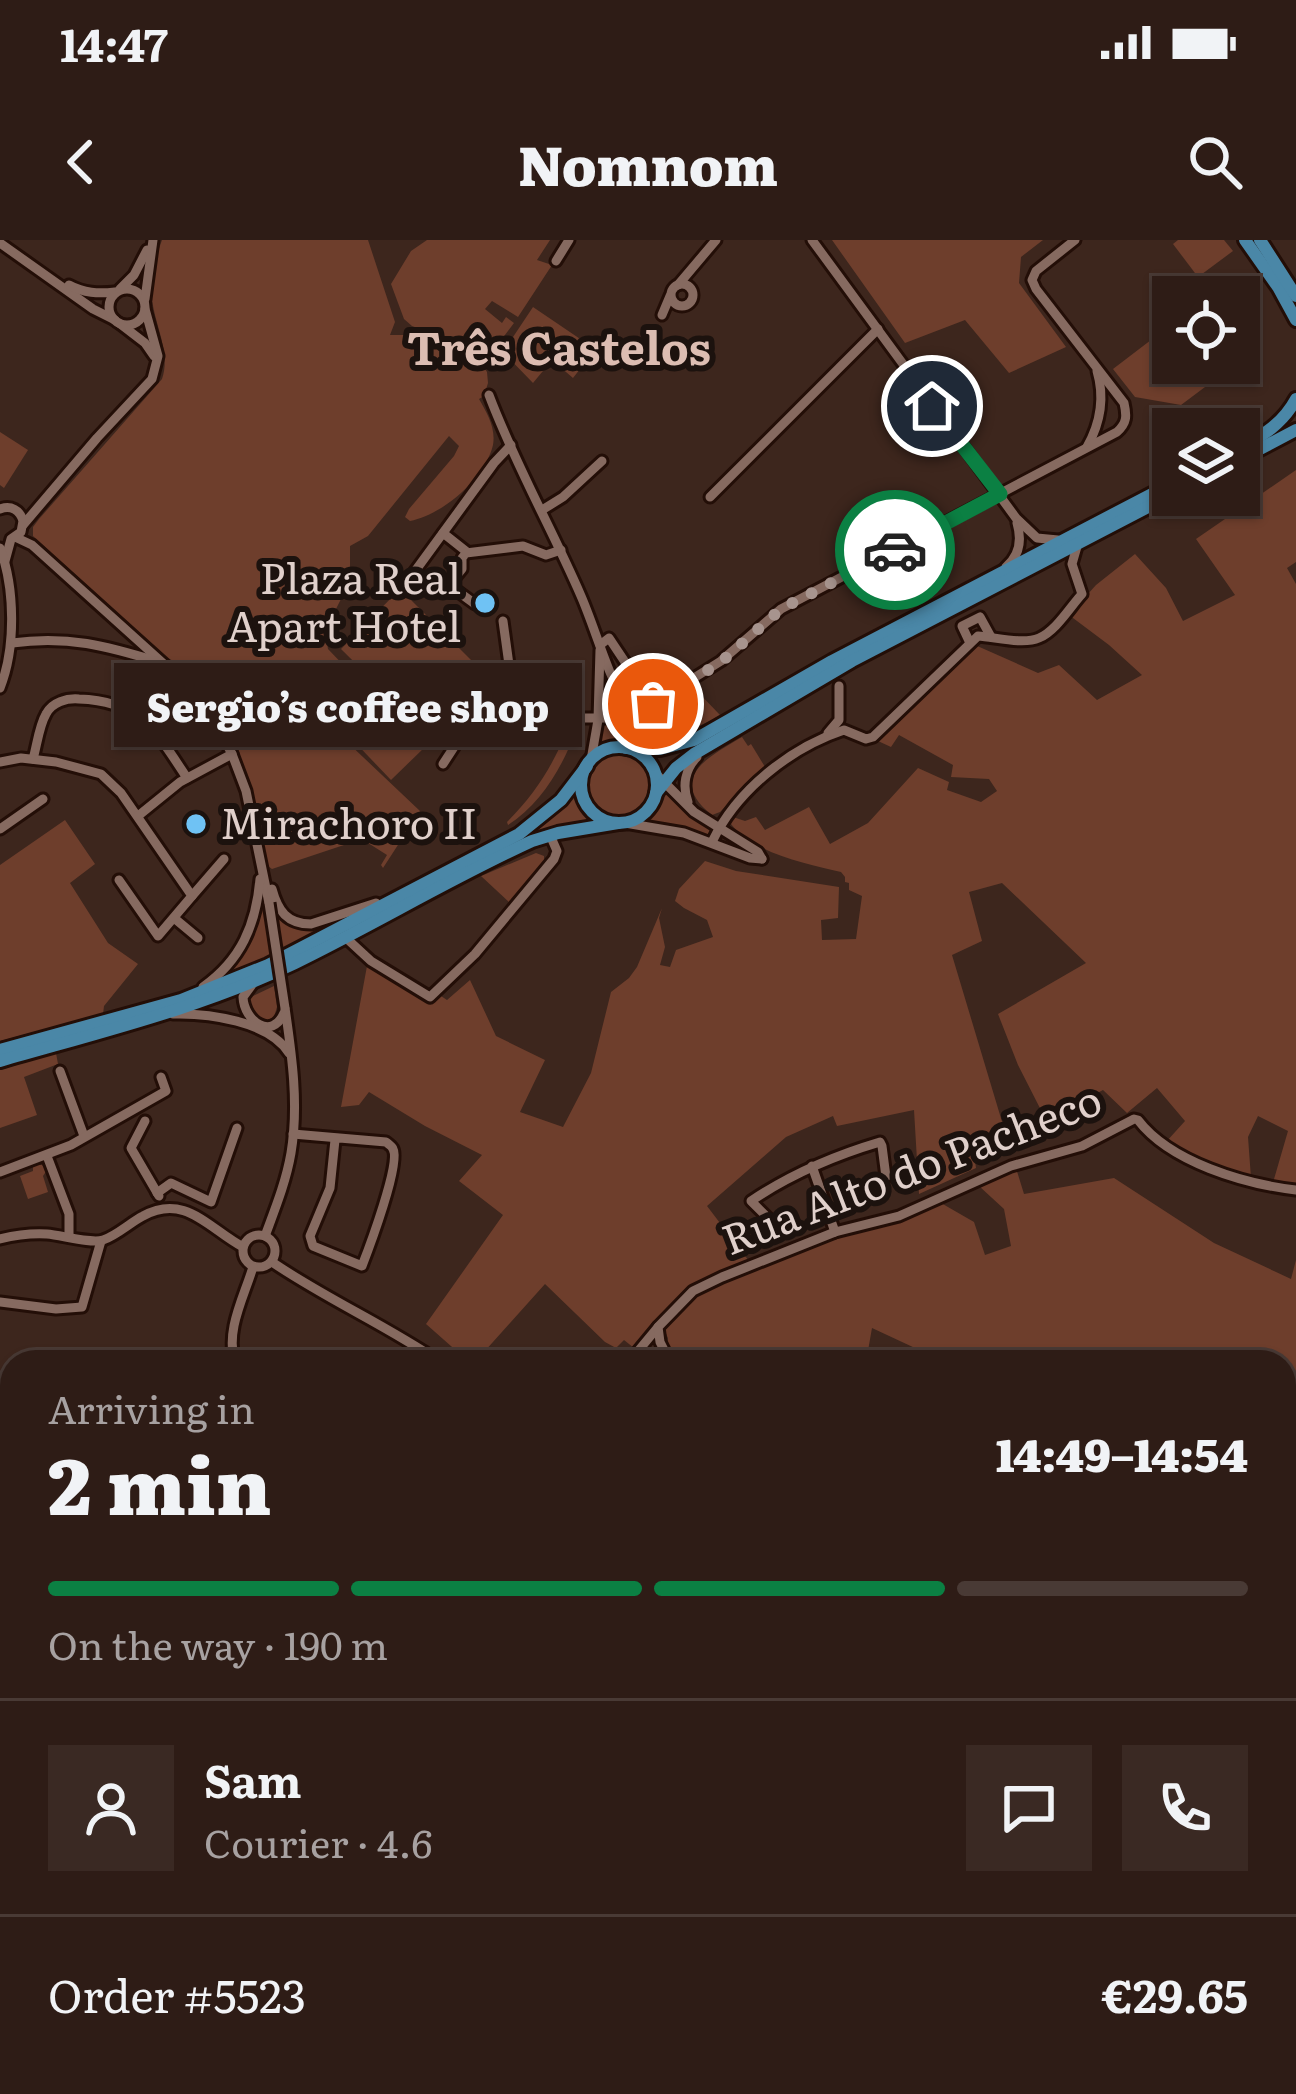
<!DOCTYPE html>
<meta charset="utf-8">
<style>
body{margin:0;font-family:Literata,serif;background:#3a2923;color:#f1f3f6;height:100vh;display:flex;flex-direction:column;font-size:45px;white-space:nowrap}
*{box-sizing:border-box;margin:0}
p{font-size:39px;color:#a7a1a1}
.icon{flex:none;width:66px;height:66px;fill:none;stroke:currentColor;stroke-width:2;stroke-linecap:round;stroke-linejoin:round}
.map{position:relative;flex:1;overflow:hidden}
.sheet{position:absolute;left:0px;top:1110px;width:1296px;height:744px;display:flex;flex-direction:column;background:#2e1c16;border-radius:36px 36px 0 0;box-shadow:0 3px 9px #0004,0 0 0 3px #493a35}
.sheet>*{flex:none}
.controls{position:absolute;left:1152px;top:36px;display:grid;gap:24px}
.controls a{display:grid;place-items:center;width:108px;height:108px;border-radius:0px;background:#2e1c16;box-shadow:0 3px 9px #0004,0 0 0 3px #493a35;font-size:60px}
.pin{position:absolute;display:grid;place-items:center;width:102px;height:102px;color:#fff;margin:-51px;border:6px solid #fff;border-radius:50%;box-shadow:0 3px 12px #0007}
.courier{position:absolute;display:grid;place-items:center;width:120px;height:120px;margin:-60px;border:9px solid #0b8043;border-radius:50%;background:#fff;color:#222;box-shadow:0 3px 15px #0007}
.bubble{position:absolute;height:84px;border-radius:0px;background:#2e1c16;box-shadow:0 3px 9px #0004,0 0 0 3px #493a35;font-size:39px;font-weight:800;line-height:84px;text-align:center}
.summary em{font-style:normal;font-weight:800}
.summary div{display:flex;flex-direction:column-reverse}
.summary{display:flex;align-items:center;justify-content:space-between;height:204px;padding:0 48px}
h1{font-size:78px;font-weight:800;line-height:90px}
.bar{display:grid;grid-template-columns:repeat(4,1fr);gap:18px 12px;align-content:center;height:144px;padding:0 48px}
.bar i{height:15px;border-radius:9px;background:#493a35}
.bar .selected{background:#0b8043}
.bar p{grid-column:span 4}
.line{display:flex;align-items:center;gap:30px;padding:0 48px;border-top:3px solid #493a35}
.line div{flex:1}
.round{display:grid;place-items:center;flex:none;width:126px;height:126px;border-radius:0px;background:#3a2923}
.status{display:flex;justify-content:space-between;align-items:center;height:84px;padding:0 60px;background:#2e1c16;direction:ltr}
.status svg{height:33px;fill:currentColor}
header{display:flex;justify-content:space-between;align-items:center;height:156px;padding:0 48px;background:#2e1c16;font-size:54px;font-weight:800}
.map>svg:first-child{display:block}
.green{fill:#6e3e2c}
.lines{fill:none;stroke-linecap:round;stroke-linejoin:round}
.minor-casing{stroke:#230e07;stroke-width:15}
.major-casing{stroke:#230e07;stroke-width:18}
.minor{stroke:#866a60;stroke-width:9}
.major{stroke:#4a87a7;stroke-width:12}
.minor-bridge-casing{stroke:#230e07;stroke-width:15;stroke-linecap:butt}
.minor-bridge{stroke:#866a60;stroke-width:9}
.done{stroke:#a7948e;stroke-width:12;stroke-dasharray:0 21.6}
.route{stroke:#0b8043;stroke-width:15}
.poi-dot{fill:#6fc2f4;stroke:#1c120e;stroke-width:4.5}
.labels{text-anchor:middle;stroke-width:12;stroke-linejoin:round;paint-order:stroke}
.poi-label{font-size:42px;fill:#e0d0cb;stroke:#1c120e;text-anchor:end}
.street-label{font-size:42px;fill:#e0d0cb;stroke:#1c120e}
.neighbourhood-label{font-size:45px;font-weight:bold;fill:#dcbdb2;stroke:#1c120e}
</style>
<div class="status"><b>14:47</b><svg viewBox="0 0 49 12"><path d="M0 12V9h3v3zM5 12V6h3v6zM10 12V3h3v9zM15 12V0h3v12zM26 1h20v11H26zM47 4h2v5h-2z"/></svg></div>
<header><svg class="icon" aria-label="back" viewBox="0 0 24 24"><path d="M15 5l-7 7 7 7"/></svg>Nomnom<svg class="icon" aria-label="search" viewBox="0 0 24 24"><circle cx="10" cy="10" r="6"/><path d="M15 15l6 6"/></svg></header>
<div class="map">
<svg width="1296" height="1854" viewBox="0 0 1296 1854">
<rect width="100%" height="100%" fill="#3d261d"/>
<!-- green -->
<g class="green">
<path d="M162,0H368L395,82L390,95H414L478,119L487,132L488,143L484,156L479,159C487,173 496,188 493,205C485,239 442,275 410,281L405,277L409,269L454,216L459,206L449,196L368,296L350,306V332L345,351L325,391L328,409L351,433L344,499L420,571L383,628L381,625L387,615L357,596L353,602L272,629L268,626C254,555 246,509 199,451C189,437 183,424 167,418L33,296V287L39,279L162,139C171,113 155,86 152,59C150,39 155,19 162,0Z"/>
<path d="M427,0H550L537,20L552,25L518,77L492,61L485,69L502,83L506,77L514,83L493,111L484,113L412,86L404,79L391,44L411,11Z"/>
<path d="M832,0H1043L1021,17L1019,43L1066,107L1009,133L965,80L905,103Z"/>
<path d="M1178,0H1224L1233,11L1198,37L1173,4Z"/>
<path d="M533,67L592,107L591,115L573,138L552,120L533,143L503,112Z"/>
<path d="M1168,87L1173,96V123H1190L1205,147L1181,165L1135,157L1113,129Z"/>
<path d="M0,192L28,210L4,248L0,245Z"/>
<path d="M1296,230V322L1287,328L1296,344V947L1272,946L1288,891L1258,876L1248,897L1251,938L1232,933L1166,902L1185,881L1157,848L1127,873L1103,850L1046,880L1018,825L998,774L1086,723L1002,643L969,652L982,701L952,715L1009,905L975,921L976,928L919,954L914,870L837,886L833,876L786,897L707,966L755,1029L822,1002L903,980L941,963L974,982L985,1015L1011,1006L1004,969L979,946L1016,928L1024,954L1114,938L1214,1003L1291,1039L1296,1020V1341L1284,1354V1122H945L872,1088L866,1122H677L668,1112V1098L659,1079L634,1108L624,1100L616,1108L605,1102L545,1044L475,1122H469L426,1084L503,975L459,941L482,915L425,886L369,852L359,865L341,867L367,726L424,759L438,754L447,760L470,740L496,796L545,820L520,872L563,887L591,833L611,752L629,738L637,727L662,668L659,678L665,707L660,725L670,727L676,710L713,697L707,680L684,668L675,661L679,649L705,621L736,631L839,647L838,678L821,680L822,700L856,699L862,656L849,650V643L845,642V637L841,632C807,624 753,613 731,584L733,577L745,581L756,577L765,590L809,567L830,604L868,583L918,528L949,542L947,550L981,562L997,551L989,539L951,537L953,525L899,495L891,507L878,501L975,405L1038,433L1059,425L1097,460L1142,435L1109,405L1069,375L1096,345L1135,314L1166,348L1183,381L1235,355L1196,299Z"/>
<path d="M400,349L492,441L433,500L341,409Z"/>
<path d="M694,448L720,475C695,490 675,497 649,481L657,468Z"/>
<path d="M382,461L426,506L391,540L348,495Z"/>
<path d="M628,482L637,503L635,505L615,503L598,508L603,484Z"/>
<path d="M564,483L577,488C563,526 542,563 508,585L507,582C533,556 551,529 565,495L560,491Z"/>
<path d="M742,497L748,506L751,504L765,527L720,572L712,575C665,538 710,516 742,497Z"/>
<circle cx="619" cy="546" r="31"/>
<path d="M577,547L581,565L597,583L582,584L267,732L162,769L516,601Z"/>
<path d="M665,549L682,568L712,591L709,596L682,588L645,582L656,570Z"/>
<path d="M65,580L95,624L70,643L108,703L138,724L104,766L103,774L0,801V625Z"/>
<path d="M536,613L544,616V623L511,664L481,636Z"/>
<path d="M259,662L276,669L289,686L302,690L347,679L224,738C244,716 256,692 259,662Z"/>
<path d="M274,746L277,767L274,777L264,782L254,778L248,766L251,757Z"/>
<path d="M56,813L58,824L24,837L37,875L0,888V830Z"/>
<path d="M33,925H42L47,930L43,936L48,952L28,959L20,936L33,931Z"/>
<path d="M1296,1723V1854H129L126,1842H1284V1725Z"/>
</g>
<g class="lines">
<!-- minor casing -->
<g class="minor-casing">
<g id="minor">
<path d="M812,0L1016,278L1037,298L1058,300"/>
<path d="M0,3L93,69L115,80"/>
<path d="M556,21L569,0"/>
<circle cx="682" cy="55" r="11"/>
<path d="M69,45C84,53 98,54 115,52"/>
<path d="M678,45L716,0"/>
<circle cx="127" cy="67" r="18"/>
<path d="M120,49L134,35L147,10"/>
<path d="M145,59L153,0"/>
<path d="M662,75L670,56"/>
<path d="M119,83L145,103L154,116"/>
<path d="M489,155C515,224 552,289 581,356C595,388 609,439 627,466C641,487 665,499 689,498"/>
<path d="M1087,207C1101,182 1105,158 1097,131"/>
<path d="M710,257L878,89"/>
<path d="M0,269C11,265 20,270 23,281L21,292L11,299L5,321"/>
<path d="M542,270L563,257L602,221"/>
<path d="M23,285L97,198L152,139L158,116L145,69"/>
<path d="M443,293L467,312"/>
<path d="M15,297L32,305L164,424L214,481L232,514L246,551L269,663"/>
<path d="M0,308C15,348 16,408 0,448"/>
<path d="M1006,327C1020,315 1022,300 1017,283"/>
<path d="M402,349L494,223L511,205"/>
<path d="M475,364L449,345L462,329V318L466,313L523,306L546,315L561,310"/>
<path d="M12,403C67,395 107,406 159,422"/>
<path d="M970,403L962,386L980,377L991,397"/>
<path d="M600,405L609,398L653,464"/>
<path d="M513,454L578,478H630L721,421L781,369L1117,192C1127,183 1127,176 1124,163L1036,49L1032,40L1036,31L1075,0"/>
<path d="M630,477L649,522"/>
<path d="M828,493L839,480V446"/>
<path d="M33,519C37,505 39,486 46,474C52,462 67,458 79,459C140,461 156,491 187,538"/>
<path d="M591,520L598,480L600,410"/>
<path d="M0,522L21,518L56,522L101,534L121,553L192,656L158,696L119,640"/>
<path d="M443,524L486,458L513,454L503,381"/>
<path d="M655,533L694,572L758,612L762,619"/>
<path d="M688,562C682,546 685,529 697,517"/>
<path d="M138,576L180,542L232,514"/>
<path d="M625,583L684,593L750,618L762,619"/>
<path d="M0,589L43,559"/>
<path d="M712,602C737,550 790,508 844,490L866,499L873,497L978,396C995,397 1023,405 1039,398C1056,391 1070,367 1082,354L1072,324L1078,303"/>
<path d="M272,649C278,671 287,684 311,684L376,663"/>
<path d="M192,656L224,619"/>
<path d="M174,678L198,698"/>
<path d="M345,697L371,721L430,757L475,714L554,619L557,611L550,595"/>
<path d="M254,742L243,757C244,781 272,801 284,773"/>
<path d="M203,747C241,720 256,685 260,639"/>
<path d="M173,774C208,773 269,781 289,813"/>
<path d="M60,831L84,896"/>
<path d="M145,881L131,908L159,956"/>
<path d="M293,894L386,902C388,904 392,906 393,909C401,923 369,1008 362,1026L313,1006L310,996L330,948L335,900"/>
<path d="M47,916L69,974V997"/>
<path d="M812,926L835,992"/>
<path d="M0,932L71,905L166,851L161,837"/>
<path d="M157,953L171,943L211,962L237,888"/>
<path d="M772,982L751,961C791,934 833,916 880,902L882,906L886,937"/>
<circle cx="259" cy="1011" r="16"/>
<path d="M265,996C275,969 286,942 291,913C299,865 292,816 285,768"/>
<path d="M0,999C16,995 30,993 47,994C61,995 91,1004 103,1000C116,996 131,982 143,976C185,953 208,988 243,1007"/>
<path d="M272,1022C326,1059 386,1085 440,1122"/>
<path d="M0,1062L56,1069L82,1067L101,1001"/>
<path d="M235,1122C225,1091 244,1057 253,1027"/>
<path d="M629,1122L658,1087"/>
<path d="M670,1122L660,1102L658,1087L693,1051L722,1037L835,992L899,976L1011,926L1082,906L1134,879L1138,880C1170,922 1244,944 1296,950"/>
<path d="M0,1160L12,1165"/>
<path d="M0,1365L12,1351"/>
<path d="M1284,1366L1296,1353"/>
<path d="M1284,1435L1296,1446"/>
<path d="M0,1437L12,1426"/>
<path d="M0,1598L12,1597"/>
<path d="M1284,1599L1296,1596"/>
<path d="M1284,1618L1296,1660"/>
<path d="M0,1675L12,1677"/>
<path d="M10,1740L12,1739"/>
<path d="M0,1753L12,1765"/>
<path d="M0,1829L12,1840"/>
<path d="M14,1842L27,1854"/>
<path d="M90,1842V1854"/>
<path d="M114,1842V1854"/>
<path d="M861,1842L872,1854"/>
</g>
</g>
<!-- major casing -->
<g class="major-casing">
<g id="major">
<path d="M1245,0L1278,47L1296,80"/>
<path d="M1260,0L1296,56"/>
<path d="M1239,208C1263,196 1283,183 1296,159"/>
<path d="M1239,220L1296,190"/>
<circle cx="619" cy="545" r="38"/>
<path d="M626,508L660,509L694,500L832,421L1173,243"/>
<path d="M656,553L676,528L694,514L852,421L1173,254"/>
<path d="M0,810L181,760L268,725L519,594L561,560L587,526"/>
<path d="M0,821C100,792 201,768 295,723C375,684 451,638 532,601L558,593L618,583"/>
</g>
</g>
<!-- minor -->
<use href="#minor" class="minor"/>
<!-- major -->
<use href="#major" class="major"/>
<!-- minor-bridge casing -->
<g class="minor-bridge-casing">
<path id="minor-bridge" d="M269,663L285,768"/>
</g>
<!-- minor-bridge -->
<use href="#minor-bridge" class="minor-bridge"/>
</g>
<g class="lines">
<!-- done -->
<path class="done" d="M653,464L721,422L781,369L895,310"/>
<!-- route -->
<path class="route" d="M895,310L1000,254L932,166"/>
</g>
<!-- markers -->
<g class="poi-dot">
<circle cx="485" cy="363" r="12"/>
<circle cx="196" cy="584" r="12"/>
</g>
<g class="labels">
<!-- poi labels -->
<g class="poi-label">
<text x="461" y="354">Plaza Real<tspan x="461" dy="48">Apart Hotel</tspan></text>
<text x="220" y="599" text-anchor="start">Mirachoro II</text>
</g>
<!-- street labels -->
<g class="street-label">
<text transform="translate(912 930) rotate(-21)" y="15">Rua Alto do Pacheco</text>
</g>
<!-- neighbourhood labels -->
<g class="neighbourhood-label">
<text x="559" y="125">Três Castelos</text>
</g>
</g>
</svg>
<div class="controls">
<a><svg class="icon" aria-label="locate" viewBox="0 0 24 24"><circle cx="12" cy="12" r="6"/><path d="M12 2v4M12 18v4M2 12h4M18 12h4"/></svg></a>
<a><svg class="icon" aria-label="layers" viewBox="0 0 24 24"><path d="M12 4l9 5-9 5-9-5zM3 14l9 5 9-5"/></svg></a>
</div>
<div class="pin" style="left:653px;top:464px;background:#ea580c"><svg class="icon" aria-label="bag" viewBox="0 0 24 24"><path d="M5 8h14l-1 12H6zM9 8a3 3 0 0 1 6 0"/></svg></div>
<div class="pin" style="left:932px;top:166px;background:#1f2937"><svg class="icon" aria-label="home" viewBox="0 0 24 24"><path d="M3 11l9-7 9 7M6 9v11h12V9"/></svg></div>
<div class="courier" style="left:895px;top:310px"><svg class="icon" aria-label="car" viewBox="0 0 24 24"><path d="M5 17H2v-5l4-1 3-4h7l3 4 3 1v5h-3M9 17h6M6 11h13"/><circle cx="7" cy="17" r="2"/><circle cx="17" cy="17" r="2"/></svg></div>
<div class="bubble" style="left:114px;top:423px;width:468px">Sergio’s coffee shop</div>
<section class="sheet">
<div class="summary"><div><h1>2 min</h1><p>Arriving in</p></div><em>14:49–14:54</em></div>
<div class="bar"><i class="selected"></i><i class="selected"></i><i class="selected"></i><i></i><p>On the way · 190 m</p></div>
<div class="line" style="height:216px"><a class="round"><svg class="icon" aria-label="person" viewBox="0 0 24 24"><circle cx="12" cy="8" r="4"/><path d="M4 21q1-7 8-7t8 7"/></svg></a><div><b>Sam</b><p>Courier · 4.6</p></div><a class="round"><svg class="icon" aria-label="chat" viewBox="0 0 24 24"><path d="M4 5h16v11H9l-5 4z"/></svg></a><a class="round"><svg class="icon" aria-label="phone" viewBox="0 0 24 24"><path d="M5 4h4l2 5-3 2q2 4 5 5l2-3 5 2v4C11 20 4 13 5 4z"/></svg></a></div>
<div class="line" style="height:156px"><div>Order #5523</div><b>€29.65</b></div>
</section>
</div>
